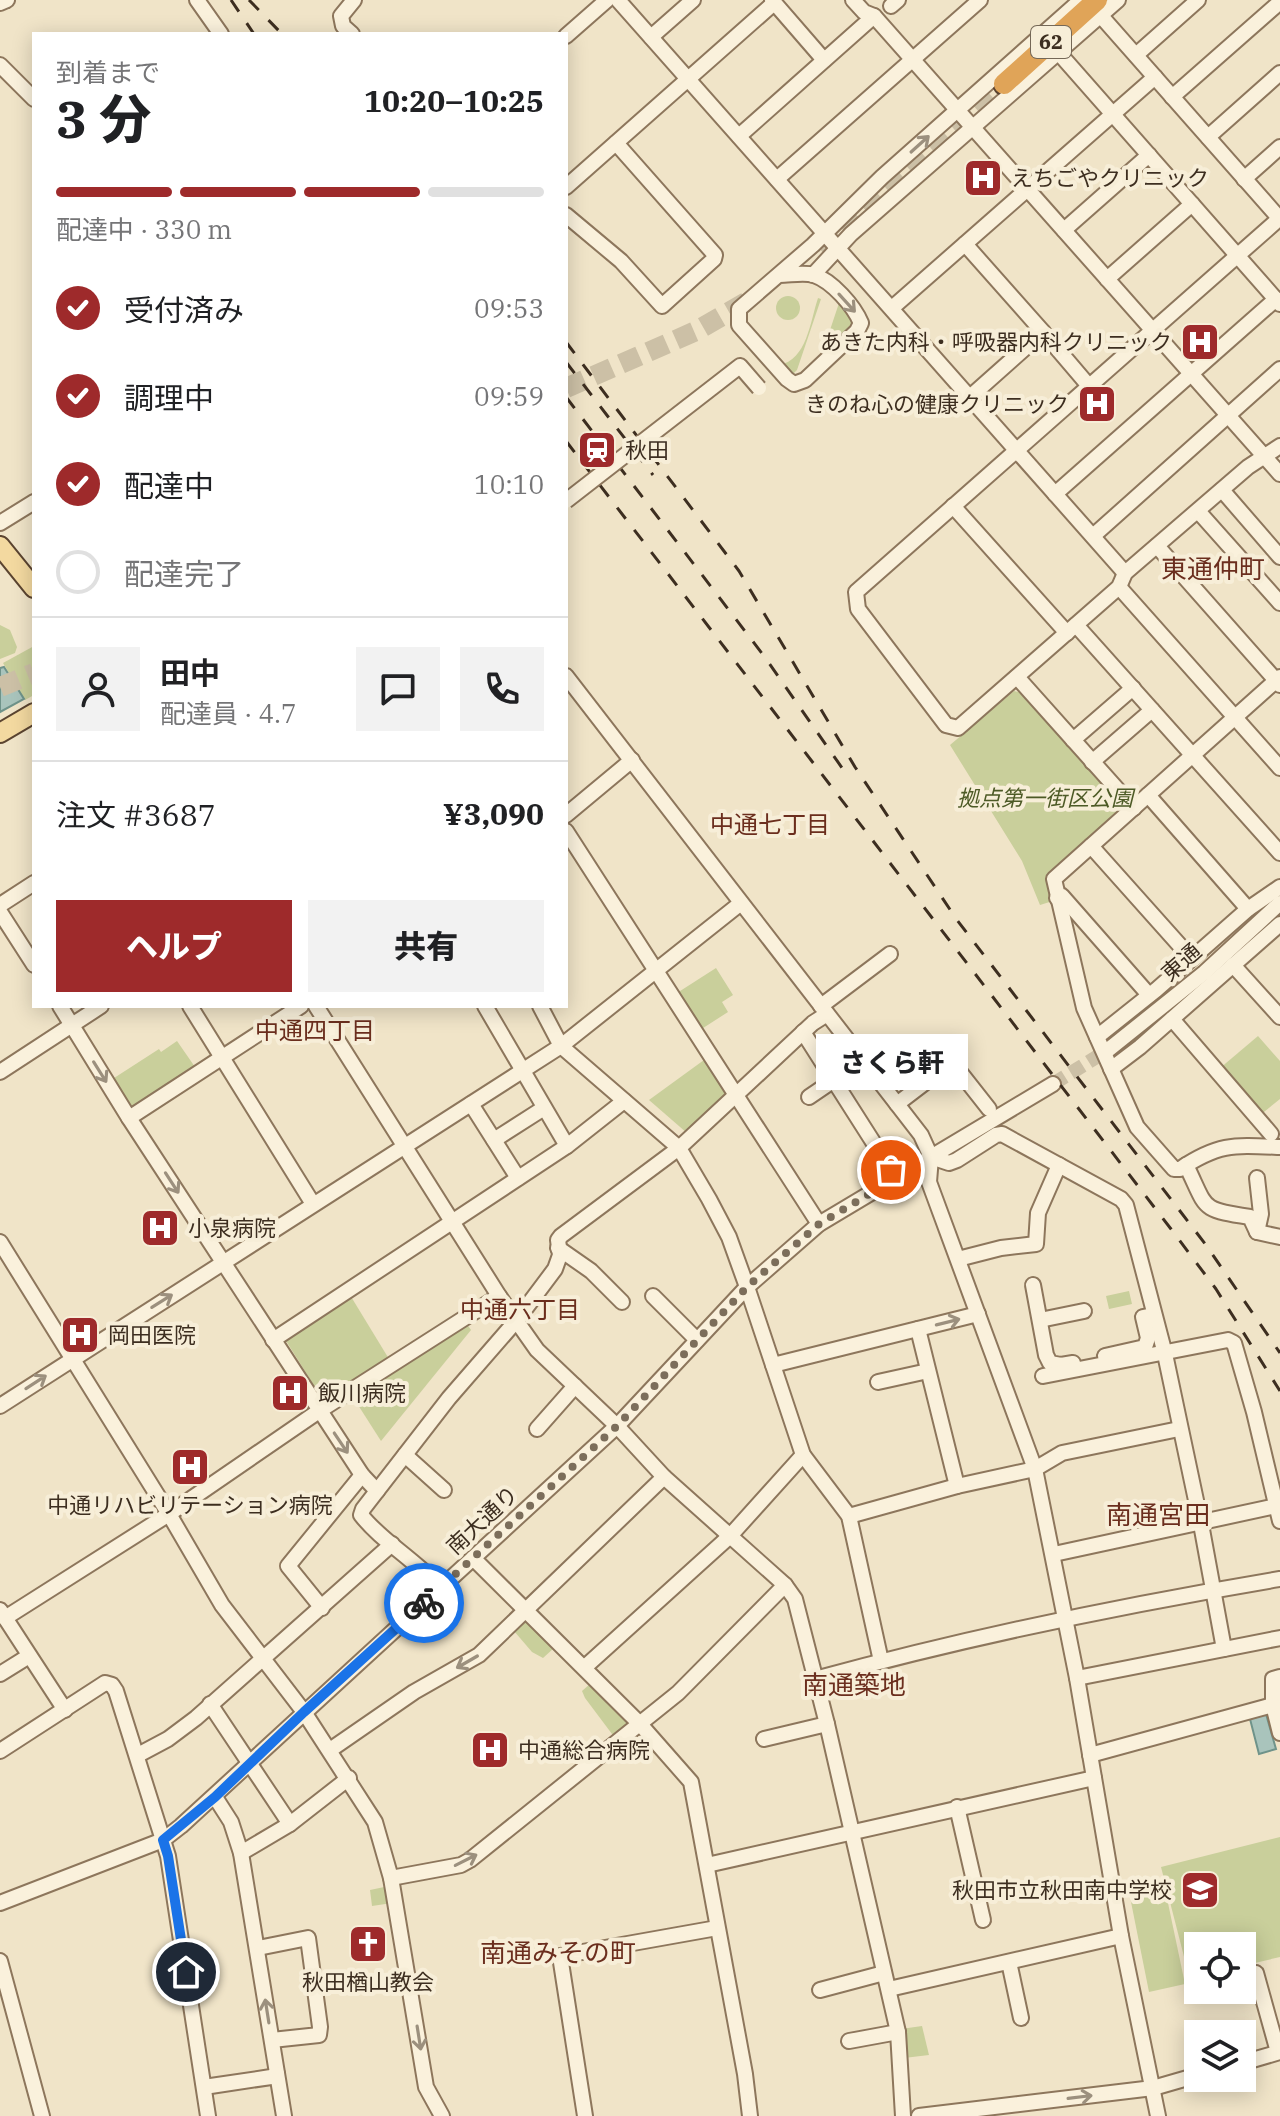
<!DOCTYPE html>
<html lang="ja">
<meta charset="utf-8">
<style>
body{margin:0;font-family:"IBM Plex Serif","Noto Sans JP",serif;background:#f2f2f2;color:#202124;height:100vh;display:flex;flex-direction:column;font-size:30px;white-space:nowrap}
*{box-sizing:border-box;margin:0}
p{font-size:26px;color:#757577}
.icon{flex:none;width:44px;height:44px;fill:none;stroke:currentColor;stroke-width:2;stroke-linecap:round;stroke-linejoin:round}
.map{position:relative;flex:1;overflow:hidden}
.drawer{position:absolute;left:32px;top:32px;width:536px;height:976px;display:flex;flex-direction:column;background:#fff;border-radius:0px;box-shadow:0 4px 20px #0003}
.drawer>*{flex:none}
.fabs{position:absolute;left:1184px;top:1932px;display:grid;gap:16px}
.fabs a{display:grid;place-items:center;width:72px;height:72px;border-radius:0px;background:#fff;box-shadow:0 4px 20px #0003;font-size:40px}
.pin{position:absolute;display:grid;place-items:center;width:68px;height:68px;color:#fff;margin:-34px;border:4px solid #fff;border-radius:50%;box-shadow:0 2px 8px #0007}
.courier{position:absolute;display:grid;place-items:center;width:80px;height:80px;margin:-40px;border:6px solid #1a73e8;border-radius:50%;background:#fff;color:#222;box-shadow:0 2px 10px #0007}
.bubble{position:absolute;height:56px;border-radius:0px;background:#fff;box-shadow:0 4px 20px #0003;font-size:26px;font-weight:800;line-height:56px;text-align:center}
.head em{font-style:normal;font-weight:800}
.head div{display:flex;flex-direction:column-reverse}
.head{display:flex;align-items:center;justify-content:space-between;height:136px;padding:0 24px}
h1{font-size:52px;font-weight:800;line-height:60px}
.bar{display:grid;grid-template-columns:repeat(4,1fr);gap:12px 8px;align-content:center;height:96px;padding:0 24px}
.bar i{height:10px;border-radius:6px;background:#e0e0e0}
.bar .on{background:#9e2a2b}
.bar p{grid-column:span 4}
.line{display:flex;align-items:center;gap:20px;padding:0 24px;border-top:2px solid #e0e0e0}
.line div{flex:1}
.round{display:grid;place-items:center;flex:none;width:84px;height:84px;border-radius:0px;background:#f2f2f2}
ol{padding:0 24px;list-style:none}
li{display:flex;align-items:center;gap:24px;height:88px}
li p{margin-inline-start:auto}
li .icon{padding:8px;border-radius:50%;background:#9e2a2b;color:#fff;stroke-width:4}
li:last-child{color:#757577}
li i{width:44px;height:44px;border:4px solid #e0e0e0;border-radius:50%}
.primary-button{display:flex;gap:16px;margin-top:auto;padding:16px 24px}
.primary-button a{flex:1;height:92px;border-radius:0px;background:#9e2a2b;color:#fff;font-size:32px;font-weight:800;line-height:92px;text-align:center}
.primary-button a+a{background:#f2f2f2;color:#202124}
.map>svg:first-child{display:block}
.green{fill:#c9cf9b}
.water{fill:#a9c4bc;stroke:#6f938a;stroke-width:2}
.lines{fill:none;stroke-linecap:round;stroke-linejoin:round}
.minor-tunnel{stroke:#ccc0a6;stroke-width:14;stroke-dasharray:14 7;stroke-linecap:butt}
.highway-tunnel{stroke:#ccc0a6;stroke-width:20;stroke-dasharray:20 10;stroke-linecap:butt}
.minor-casing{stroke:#8d765c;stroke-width:18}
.major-casing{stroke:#5b4430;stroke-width:22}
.highway-casing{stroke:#5b4430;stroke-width:24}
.minor{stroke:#faf1dc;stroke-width:14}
.major{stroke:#f3d9a0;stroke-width:18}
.highway{stroke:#e0a458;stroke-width:20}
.rail{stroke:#3d2e20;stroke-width:3;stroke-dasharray:14 14;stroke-linecap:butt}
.minor-bridge-casing{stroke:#8d765c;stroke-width:18;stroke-linecap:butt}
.minor-bridge{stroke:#faf1dc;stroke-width:14}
.oneway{stroke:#9c907e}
.done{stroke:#7c6e5b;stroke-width:8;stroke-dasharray:0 14.4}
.route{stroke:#1a73e8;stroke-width:10}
.labels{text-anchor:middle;stroke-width:8;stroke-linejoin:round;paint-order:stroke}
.shield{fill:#f7eed8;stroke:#756857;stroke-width:2}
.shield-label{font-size:20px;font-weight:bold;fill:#3d2e20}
.poi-label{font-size:22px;fill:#3d2e20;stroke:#f7eed8;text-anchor:start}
.park-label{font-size:22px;font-style:italic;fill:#4d5a26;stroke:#f7eed8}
.street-label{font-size:22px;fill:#3d2e20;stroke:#f7eed8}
.neighbourhood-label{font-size:24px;fill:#6b2e1e;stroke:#f7eed8}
.quarter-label{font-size:26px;fill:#6b2e1e;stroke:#f7eed8}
</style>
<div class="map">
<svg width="1280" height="2116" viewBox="0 0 1280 2116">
<rect width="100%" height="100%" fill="#f0e4c8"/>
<!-- green -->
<g class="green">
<circle cx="788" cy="308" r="12"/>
<path d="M818,298L821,299L797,370L793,374L788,373L779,365C807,360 810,322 818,298Z"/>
<path d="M840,300L852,316L851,328L821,357Z"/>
<path d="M0,625L10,630L17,647L15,653L0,659Z"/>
<path d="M34,646V695L25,700L3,663Z"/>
<path d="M1014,691L1023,693L1123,803L1121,811L1050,875L1056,900L1040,905L1022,861L950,745Z"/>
<path d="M716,968L733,995L722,1002L728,1012L700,1030L677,993Z"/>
<path d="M1258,1036L1280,1061V1099L1259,1116L1219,1069Z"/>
<path d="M177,1041L195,1067L135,1107L127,1104L111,1080L159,1049L161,1052Z"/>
<path d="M704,1060L724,1091V1098L687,1133L649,1100Z"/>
<path d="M1129,1291L1132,1304L1109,1309L1106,1296Z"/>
<path d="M350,1295L389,1359L323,1400L283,1336Z"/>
<path d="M464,1320L471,1330L381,1441L351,1394Z"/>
<path d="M524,1619L554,1648L543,1658L532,1652L514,1631Z"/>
<path d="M590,1684L631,1725L615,1738L585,1698L582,1691Z"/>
<path d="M1280,1837V1957L1242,1966V1946H1198V1978L1190,1980L1161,1867Z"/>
<path d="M1164,1884L1185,1984L1149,1992L1129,1892Z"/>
<path d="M389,1886L392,1903L372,1906L370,1890Z"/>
<path d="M922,2026L929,2055L904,2058L901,2029Z"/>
</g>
<!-- water -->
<g class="water">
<path d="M4,667L24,699L0,712V668Z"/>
<path d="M1266,1714L1276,1749L1259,1754L1250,1719Z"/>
</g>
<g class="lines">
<!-- minor-tunnel -->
<path class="minor-tunnel" d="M1053,1084L1108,1050"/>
<!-- highway-tunnel -->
<g class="highway-tunnel">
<path d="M818,247L1004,84"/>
<path d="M566,388L696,331L755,297"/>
<path d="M0,687L34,673"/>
</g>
<!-- minor casing -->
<g class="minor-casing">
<g id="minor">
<path d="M197,0L221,34"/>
<path d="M618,0L1125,573"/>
<path d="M772,0L824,60"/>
<path d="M853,0L864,12L874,16L1280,474"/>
<path d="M0,3L7,0"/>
<path d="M891,6L898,0"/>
<path d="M1101,16L1280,219"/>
<path d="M352,34L343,26L341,16L354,0"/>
<path d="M566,36L607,0"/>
<path d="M651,37L693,0"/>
<path d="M1058,52L1280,304"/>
<path d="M1136,55L1198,0"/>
<path d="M0,65L34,99"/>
<path d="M1172,97L1280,2"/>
<path d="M739,136L874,16"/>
<path d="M1208,137L1280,73"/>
<path d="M777,179L980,0"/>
<path d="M1244,179L1280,147"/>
<path d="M566,187L774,3"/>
<path d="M566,215L621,261L662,306L714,259L715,255L616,143"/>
<path d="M1280,218L856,592L858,609L946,725L958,728L1119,587L1125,573L1248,467L1280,446"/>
<path d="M1064,230L1149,155"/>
<path d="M965,244L1043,332L970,397"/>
<path d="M780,275C790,275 804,272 814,275C832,281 854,306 861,323L857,331L805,380L794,384L787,379L739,325V309L813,245L882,177L1081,0"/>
<path d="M813,275L851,234L1118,0"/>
<path d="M1107,279L1192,204"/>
<path d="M892,308L1155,77"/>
<path d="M1043,332L1089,386"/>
<path d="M1222,490L1280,557"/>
<path d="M1055,494L1276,299"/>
<path d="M953,506L1067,633"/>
<path d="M1198,511L1280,603"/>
<path d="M0,523L34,502"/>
<path d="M1093,536L1280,369"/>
<path d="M1157,546L1280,685"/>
<path d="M1119,587L1280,768"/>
<path d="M1076,625L1280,853"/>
<path d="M566,676L921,1135L931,1157L929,1182L1035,1469L1077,1678L1121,1936L1158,2116"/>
<path d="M1017,677L1134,808"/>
<path d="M1280,677L1054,879L1084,1008L1137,1127L1174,1169H1180C1219,1143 1234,1145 1280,1147"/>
<path d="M1073,740L1133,688"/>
<path d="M1092,762L1152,710"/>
<path d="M1148,795L1248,909"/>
<path d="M566,815L632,760"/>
<path d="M566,831L819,1224"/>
<path d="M1091,846L1191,958"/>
<path d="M1057,898L1062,896L1149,995"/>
<path d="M0,905L34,883"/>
<path d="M0,912L34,965"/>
<path d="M1233,965L1280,1017"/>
<path d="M60,1006L129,1118L362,1475L377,1491"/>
<path d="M190,1006L313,1204"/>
<path d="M316,1006L499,1296L537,1350L617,1426L664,1477L785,1585L795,1599L827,1724L898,2032L903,2116"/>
<path d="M485,1006L567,1146"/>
<path d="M540,1006L561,1046L679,1148L709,1199L729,1237L747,1287L803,1455L849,1516L881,1661"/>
<path d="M821,1006L890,954"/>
<path d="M1172,1019L1271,1134"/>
<path d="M803,1032L896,1178"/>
<path d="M1097,1037L1156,990L1248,909L1280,887"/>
<path d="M1108,1050L1204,973L1280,903"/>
<path d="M1111,1069L1140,1047L1280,924"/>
<path d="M0,1072L101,1006"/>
<path d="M809,1097L834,1080"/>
<path d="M471,1104L518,1178"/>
<path d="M897,1104L952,1062L989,1109"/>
<path d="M129,1118L301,1006"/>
<path d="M494,1140L544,1108"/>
<path d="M931,1157L949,1163L957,1160L996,1135L1002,1134L1121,1199L1126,1205L1165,1354L1201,1524L1224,1649"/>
<path d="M1186,1165C1208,1210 1199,1209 1250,1217L1257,1232L1280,1237"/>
<path d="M1257,1178L1261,1214L1257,1232"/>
<path d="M0,1242L169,1514L222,1605L304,1712L375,1822L391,1878L426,2087L442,2116"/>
<path d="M558,1248L591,1271L622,1302"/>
<path d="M958,1259L1001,1248L1036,1244L1038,1213L1059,1165"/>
<path d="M1033,1285L1046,1355L1050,1363L1061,1365L1073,1363"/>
<path d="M653,1296L697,1340"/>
<path d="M1040,1320L1084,1311"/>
<path d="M918,1329L957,1486"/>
<path d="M273,1340L567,1146L624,1101"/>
<path d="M1105,1356L1145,1347L1148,1338L1143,1317L1153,1315"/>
<path d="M773,1365L978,1314"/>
<path d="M1043,1376L1228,1340L1234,1343L1254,1412L1280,1521"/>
<path d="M878,1382L928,1371"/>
<path d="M0,1406L561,1046L741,903"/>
<path d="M537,1429L575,1386"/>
<path d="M405,1455L444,1490"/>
<path d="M849,1516L957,1486L1035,1469L1062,1453L1179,1429"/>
<path d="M1054,1554L1276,1506"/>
<path d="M473,1558L640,1724L691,1782L745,2074L750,2116"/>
<path d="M440,1589C417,1560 383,1543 361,1515L363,1509L449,1398L516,1321L555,1269L560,1255L558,1240L561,1236L679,1148L813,1023L827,1014"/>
<path d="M322,1608L288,1566L362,1475"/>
<path d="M0,1610L65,1710"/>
<path d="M5,1618L169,1514L319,1411L499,1296"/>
<path d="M585,1667L730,1536L803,1455"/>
<path d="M0,1674L29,1656"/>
<path d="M1280,1677L1273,1679V1705L1280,1733"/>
<path d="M1077,1678L1280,1638"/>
<path d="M815,1679C968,1637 1124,1605 1280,1579"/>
<path d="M210,1704L290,1824"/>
<path d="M764,1739L827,1724"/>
<path d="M330,1750L414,1692L479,1655L664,1477"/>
<path d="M0,1751L105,1683L112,1685L116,1691L168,1856L208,2116"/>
<path d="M138,1755L168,1739L196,1718L392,1544"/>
<path d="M1090,1755L1273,1705"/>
<path d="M215,1797L231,1822L241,1853L284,2116"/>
<path d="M957,1807L983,1920"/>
<path d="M241,1853L290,1824L349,1778"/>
<path d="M707,1865L1094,1778"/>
<path d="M391,1878L461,1865L470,1860L678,1693L785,1585"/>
<path d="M0,1903L163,1840L181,1826L617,1426L747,1287L819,1224L1053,1084"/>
<path d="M258,1948L308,1938L320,2027L319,2035L272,2040"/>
<path d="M0,1961L42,2116"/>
<path d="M1009,1962L1021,2018"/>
<path d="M1256,1973L1278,2052"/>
<path d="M889,1989L1121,1936"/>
<path d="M820,1990L884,1973"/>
<path d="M849,2041L898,2032"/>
<path d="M1242,2063L1280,2052"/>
<path d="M204,2087L271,2077L277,2074"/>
<path d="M585,2116L560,1956L717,1928"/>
<path d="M919,2116L1153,2088L1198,2075"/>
</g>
</g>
<!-- major casing -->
<g class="major-casing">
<g id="major">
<path d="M0,546L34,588"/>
<path d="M0,733L34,713"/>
</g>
</g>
<!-- highway casing -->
<g class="highway-casing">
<path id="highway" d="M1004,84L1097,0"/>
</g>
<!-- minor -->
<use href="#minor" class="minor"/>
<!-- major -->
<use href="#major" class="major"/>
<!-- highway -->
<use href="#highway" class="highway"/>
<!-- rail -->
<g class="rail">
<path d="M231,0L254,34"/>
<path d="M249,0L282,34"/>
<path d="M566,342L739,571L855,767L957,920L1206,1245L1280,1353"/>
<path d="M566,362L653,475"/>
<path d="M566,397L764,656L847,775"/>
<path d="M566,441L1171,1229L1216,1289L1280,1391"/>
</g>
<!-- minor-bridge casing -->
<g class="minor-bridge-casing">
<path id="minor-bridge" d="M566,501L740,366L759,388"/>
</g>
<!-- minor-bridge -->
<use href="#minor-bridge" class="minor-bridge"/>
</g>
<!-- one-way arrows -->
<defs><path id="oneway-shaft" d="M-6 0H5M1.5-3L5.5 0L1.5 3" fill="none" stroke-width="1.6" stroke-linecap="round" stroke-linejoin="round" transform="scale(2)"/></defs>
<g class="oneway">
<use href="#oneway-shaft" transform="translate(920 144) rotate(-42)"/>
<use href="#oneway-shaft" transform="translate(847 303) rotate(48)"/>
<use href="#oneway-shaft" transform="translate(100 1072) rotate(58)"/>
<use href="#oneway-shaft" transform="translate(172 1183) rotate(57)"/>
<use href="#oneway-shaft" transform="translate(162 1301) rotate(-32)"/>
<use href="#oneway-shaft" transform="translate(948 1322) rotate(-14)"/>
<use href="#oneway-shaft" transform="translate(36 1382) rotate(-33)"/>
<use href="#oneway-shaft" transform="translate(341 1443) rotate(56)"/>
<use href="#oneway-shaft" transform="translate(467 1662) rotate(150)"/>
<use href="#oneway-shaft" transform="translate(466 1860) rotate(-27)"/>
<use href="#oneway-shaft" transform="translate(267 2011) rotate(-99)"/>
<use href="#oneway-shaft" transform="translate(419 2038) rotate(81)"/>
<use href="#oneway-shaft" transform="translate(1080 2097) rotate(-7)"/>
</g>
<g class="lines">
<!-- done -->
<path class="done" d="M424,1603L617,1426L747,1287L819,1224L896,1178L891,1170"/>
<!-- route -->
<path class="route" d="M186,1972L168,1856L163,1840L215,1797L304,1712L424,1603"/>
</g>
<!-- icons -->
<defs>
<g id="hospital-square" transform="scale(2)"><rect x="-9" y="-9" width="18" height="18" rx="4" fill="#9e2a2b" stroke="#f7eed8"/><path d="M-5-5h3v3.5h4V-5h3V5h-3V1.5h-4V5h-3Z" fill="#fff"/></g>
<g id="station-square" transform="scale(2)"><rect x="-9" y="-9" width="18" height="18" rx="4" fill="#9e2a2b" stroke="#f7eed8"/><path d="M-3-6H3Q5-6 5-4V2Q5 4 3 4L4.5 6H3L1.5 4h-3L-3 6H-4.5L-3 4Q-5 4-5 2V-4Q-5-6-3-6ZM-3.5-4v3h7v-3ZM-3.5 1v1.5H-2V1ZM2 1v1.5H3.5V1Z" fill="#fff"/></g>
<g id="school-square" transform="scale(2)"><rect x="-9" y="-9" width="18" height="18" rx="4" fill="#9e2a2b" stroke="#f7eed8"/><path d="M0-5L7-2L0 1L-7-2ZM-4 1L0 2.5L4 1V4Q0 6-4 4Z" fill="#fff"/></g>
<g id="church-square" transform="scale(2)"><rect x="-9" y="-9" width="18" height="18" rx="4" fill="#9e2a2b" stroke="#f7eed8"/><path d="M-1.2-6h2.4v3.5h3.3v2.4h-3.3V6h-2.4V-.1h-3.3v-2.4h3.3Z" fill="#fff"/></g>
</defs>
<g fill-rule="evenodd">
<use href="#hospital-square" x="983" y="178"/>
<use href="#hospital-square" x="1200" y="342"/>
<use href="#hospital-square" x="1097" y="404"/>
<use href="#station-square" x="597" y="450"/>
<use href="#hospital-square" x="160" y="1228"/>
<use href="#hospital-square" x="80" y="1335"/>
<use href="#hospital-square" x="290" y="1393"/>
<use href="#hospital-square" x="190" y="1467"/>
<use href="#hospital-square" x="490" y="1750"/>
<use href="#school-square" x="1200" y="1890"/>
<use href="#church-square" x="368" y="1944"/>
</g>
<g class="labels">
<!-- shield labels -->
<rect class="shield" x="1031" y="26" width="40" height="32" rx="6"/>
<g class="shield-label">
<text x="1051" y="49">62</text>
</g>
<!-- poi labels -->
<g class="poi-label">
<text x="1011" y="186">えちごやクリニック</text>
<text x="1172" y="350" text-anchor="end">あきた内科・呼吸器内科クリニック</text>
<text x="1069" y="412" text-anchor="end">きのね心の健康クリニック</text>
<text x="625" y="458">秋田</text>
<text x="188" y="1236">小泉病院</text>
<text x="108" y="1343">岡田医院</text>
<text x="318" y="1401">飯川病院</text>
<text x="190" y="1513" text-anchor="middle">中通リハビリテーション病院</text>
<text x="518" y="1758">中通総合病院</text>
<text x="1172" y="1898" text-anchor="end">秋田市立秋田南中学校</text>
<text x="368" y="1990" text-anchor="middle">秋田楢山教会</text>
</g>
<!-- park labels -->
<g class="park-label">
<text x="1045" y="806">拠点第一街区公園</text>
</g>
<!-- street labels -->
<g class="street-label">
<text transform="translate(1181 962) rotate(-41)" y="8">東通</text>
<text transform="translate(482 1520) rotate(-43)" y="8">南大通り</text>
</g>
<!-- neighbourhood labels -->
<g class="neighbourhood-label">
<text x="770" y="833">中通七丁目</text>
<text x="315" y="1039">中通四丁目</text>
<text x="520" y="1318">中通六丁目</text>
</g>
<!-- quarter labels -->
<g class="quarter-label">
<text x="1213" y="578">東通仲町</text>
<text x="1158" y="1524">南通宮田</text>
<text x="854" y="1694">南通築地</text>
<text x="558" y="1962">南通みその町</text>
</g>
</g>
</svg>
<div class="fabs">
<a><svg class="icon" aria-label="locate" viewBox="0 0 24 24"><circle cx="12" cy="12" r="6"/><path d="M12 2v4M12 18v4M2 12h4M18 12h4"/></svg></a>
<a><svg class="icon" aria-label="layers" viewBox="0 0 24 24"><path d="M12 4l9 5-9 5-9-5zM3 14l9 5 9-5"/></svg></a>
</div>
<div class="pin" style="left:891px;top:1170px;background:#ea580c"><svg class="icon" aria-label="bag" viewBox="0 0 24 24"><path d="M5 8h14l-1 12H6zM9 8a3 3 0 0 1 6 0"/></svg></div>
<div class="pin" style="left:186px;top:1972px;background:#1f2937"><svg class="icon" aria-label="home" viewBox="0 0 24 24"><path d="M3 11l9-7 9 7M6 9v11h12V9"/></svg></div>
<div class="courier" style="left:424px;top:1603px"><svg class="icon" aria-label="bike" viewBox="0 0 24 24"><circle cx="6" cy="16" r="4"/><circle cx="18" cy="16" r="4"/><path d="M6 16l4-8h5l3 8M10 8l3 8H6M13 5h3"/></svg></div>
<div class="bubble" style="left:816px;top:1034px;width:152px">さくら軒</div>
<section class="drawer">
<div class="head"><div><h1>3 分</h1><p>到着まで</p></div><em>10:20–10:25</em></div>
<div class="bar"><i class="on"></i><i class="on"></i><i class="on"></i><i></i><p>配達中 · 330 m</p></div>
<ol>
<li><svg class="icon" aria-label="check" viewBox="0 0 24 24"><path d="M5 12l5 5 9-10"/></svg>受付済み<p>09:53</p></li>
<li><svg class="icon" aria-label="check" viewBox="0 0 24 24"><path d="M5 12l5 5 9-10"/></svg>調理中<p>09:59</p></li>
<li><svg class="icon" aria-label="check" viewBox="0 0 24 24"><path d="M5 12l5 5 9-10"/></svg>配達中<p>10:10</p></li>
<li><i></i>配達完了</li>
</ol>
<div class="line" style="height:144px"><a class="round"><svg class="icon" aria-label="person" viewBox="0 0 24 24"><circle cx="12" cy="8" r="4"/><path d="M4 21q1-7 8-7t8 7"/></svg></a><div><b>田中</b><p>配達員 · 4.7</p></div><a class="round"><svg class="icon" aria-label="chat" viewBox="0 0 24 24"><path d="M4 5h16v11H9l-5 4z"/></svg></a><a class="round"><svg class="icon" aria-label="phone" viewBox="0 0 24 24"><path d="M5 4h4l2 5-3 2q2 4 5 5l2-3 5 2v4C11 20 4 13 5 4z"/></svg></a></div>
<div class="line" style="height:104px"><div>注文 #3687</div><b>¥3,090</b></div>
<div class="primary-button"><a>ヘルプ</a><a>共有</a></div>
</section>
</div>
